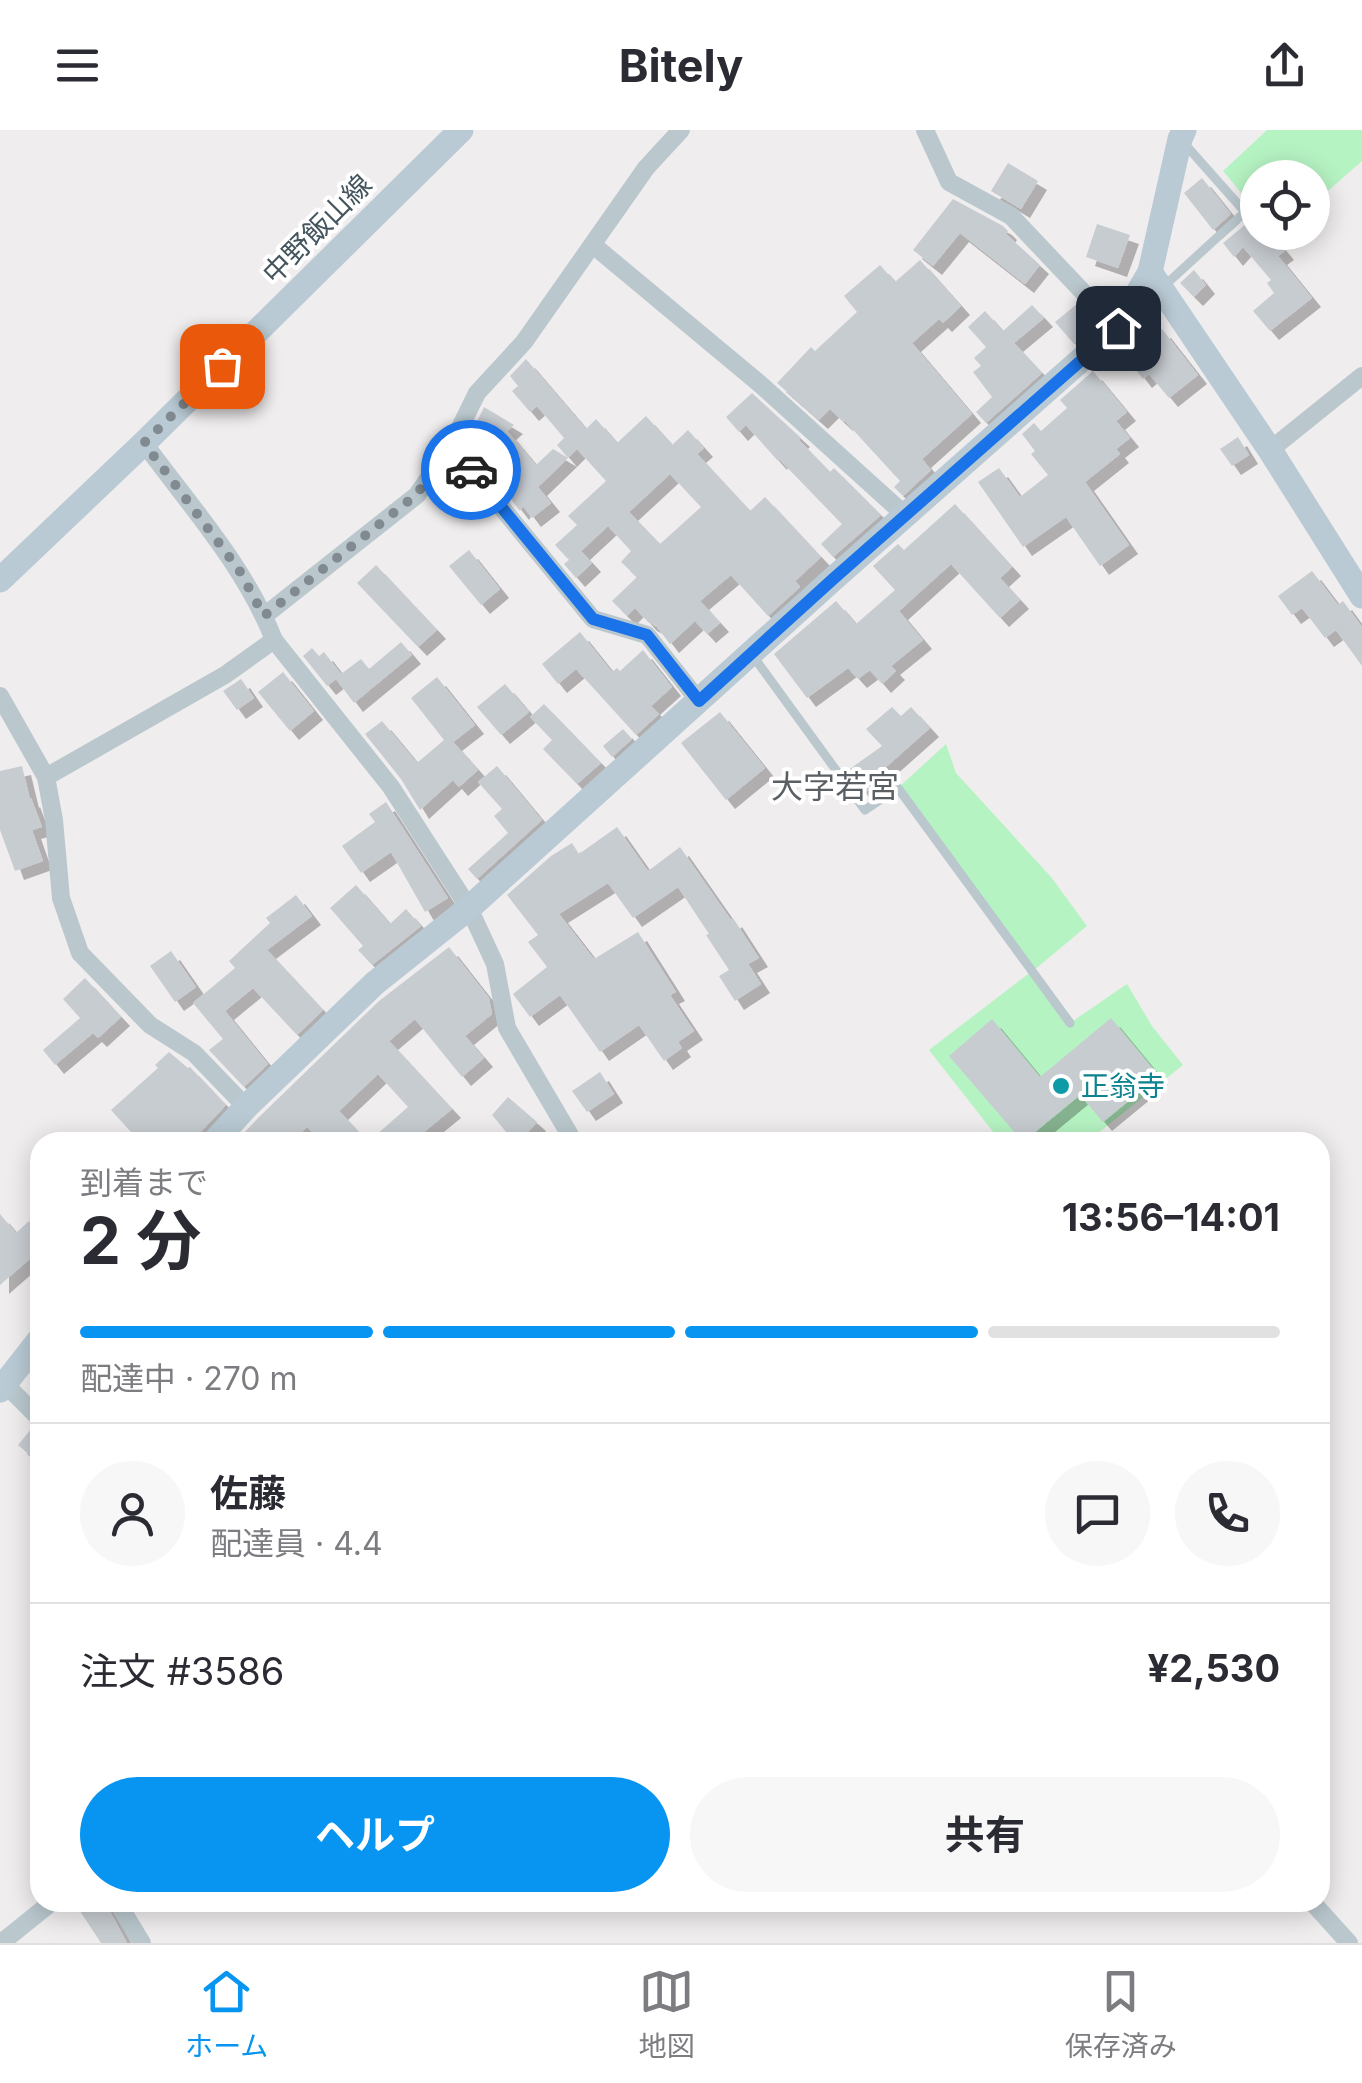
<!DOCTYPE html>
<html lang="ja">
<meta charset="utf-8">
<style>
body{margin:0;font-family:Inter,"Noto Sans JP",sans-serif;background:#f7f7f7;color:#2b2b33;height:100vh;display:flex;flex-direction:column;font-size:38px;white-space:nowrap}
*{box-sizing:border-box;margin:0}
p{font-size:32px;color:#7c7c81}
.icon{flex:none;width:55px;height:55px;fill:none;stroke:currentColor;stroke-width:2;stroke-linecap:round;stroke-linejoin:round}
.map{position:relative;flex:1;overflow:hidden}
.panel{position:absolute;left:30px;top:1002px;width:1300px;height:780px;display:flex;flex-direction:column;background:#fff;border-radius:30px;box-shadow:0 5px 25px #0003}
.panel>*{flex:none}
.fabs{position:absolute;left:1240px;top:30px;display:grid;gap:20px}
.fabs a{display:grid;place-items:center;width:90px;height:90px;border-radius:50%;background:#fff;box-shadow:0 5px 25px #0003;font-size:50px}
.pin{position:absolute;display:grid;place-items:center;width:85px;height:85px;color:#fff;margin:-42px;border-radius:20px;box-shadow:0 5px 15px #0006}
.courier{position:absolute;display:grid;place-items:center;width:100px;height:100px;margin:-50px;border:8px solid #1a73e8;border-radius:50%;background:#fff;color:#222;box-shadow:0 2px 12px #0007}
.headline em{font-style:normal;font-weight:700}
.headline div{display:flex;flex-direction:column-reverse}
.headline{display:flex;align-items:center;justify-content:space-between;height:170px;padding:0 50px}
h1{font-size:65px;font-weight:700;line-height:75px}
.bar{display:grid;grid-template-columns:repeat(4,1fr);gap:15px 10px;align-content:center;height:120px;padding:0 50px}
.bar i{height:12px;border-radius:8px;background:#e1e1e2}
.bar .on{background:#0795f1}
.bar p{grid-column:span 4}
.line{display:flex;align-items:center;gap:25px;padding:0 50px;border-top:2px solid #e1e1e2}
.line div{flex:1}
.round{display:grid;place-items:center;flex:none;width:105px;height:105px;border-radius:52px;background:#f7f7f7}
.button{display:flex;gap:20px;margin-top:auto;padding:20px 50px}
.button a{flex:1;height:115px;border-radius:60px;background:#0795f1;color:#fff;font-size:40px;font-weight:700;line-height:115px;text-align:center}
.button a+a{background:#f7f7f7;color:#2b2b33}
header{display:flex;justify-content:space-between;align-items:center;height:130px;padding:0 50px;background:#fff;font-size:45px;font-weight:700}
.tabs{display:flex;justify-content:space-around;align-items:center;height:140px;border-top:2px solid #e1e1e2;background:#fff;font-size:28px;color:#7c7c81}
.tabs a{display:grid;justify-items:center;gap:5px}
.tabs .on{color:#0795f1}
.map>svg:first-child{display:block}
.green{fill:#b6f3c3}
.building{fill:#c7ccd1;fill-rule:evenodd;filter:url(#shadow)}
.lines{fill:none;stroke-linecap:round;stroke-linejoin:round}
.lane{stroke:#bac8ce;stroke-width:9}
.street{stroke:#bac8ce;stroke-width:18}
.secondary{stroke:#b9cad4;stroke-width:25}
.done{stroke:#808a90;stroke-width:10;stroke-dasharray:0 18}
.route{stroke:#1a73e8;stroke-width:12}
.culture-dot{fill:#0f9aa8;stroke:#fff;stroke-width:4}
.labels{text-anchor:middle;stroke-width:8;stroke-linejoin:round;paint-order:stroke}
.street-label{font-size:28px;fill:#44555d;stroke:#fff}
.culture-label{font-size:28px;fill:#0d838f;stroke:#fff;text-anchor:start}
.quarter-label{font-size:32px;fill:#595f63;stroke:#fff}
</style>
<header><svg class="icon" aria-label="menu" viewBox="0 0 24 24"><path d="M4 6h16M4 12h16M4 18h16"/></svg>Bitely<svg class="icon" aria-label="share" viewBox="0 0 24 24"><path d="M12 15V3M7 8l5-5 5 5M5 13v7h14v-7"/></svg></header>
<div class="map">
<svg width="1362" height="1813" viewBox="0 0 1362 1813">
<defs>
<filter id="shadow"><feDropShadow dx="9" dy="9" stdDeviation="0" flood-color="#0004"/></filter>
</defs>
<rect width="100%" height="100%" fill="#f0edee"/>
<!-- green -->
<g class="green">
<path d="M1267,0H1362V31L1313,74L1312,48H1258L1257,82L1223,41Z"/>
<path d="M946,614L956,643L1051,747L1087,796L1033,841L1070,893L1127,854L1152,896L1183,935L1087,1012H1001L929,920L1032,841L898,658Z"/>
</g>
<!-- building -->
<g class="building">
<path d="M1008,33L1038,51L1021,79L991,61Z"/>
<path d="M1202,48L1231,84L1213,100L1184,63Z"/>
<path d="M953,69L1003,96L1008,101L1006,104L1040,135L1025,154L960,103L933,136L913,120Z"/>
<path d="M1258,84V102H1269L1285,121L1278,126L1312,168L1270,201L1253,181L1274,163L1267,153L1271,150L1243,117L1234,127L1223,113Z"/>
<path d="M1097,94L1130,105L1118,138L1086,127Z"/>
<path d="M920,130L961,176L943,193L939,189L912,213L972,284L922,329L931,340L903,366L894,357L900,351L845,291L844,292L830,279L819,290L777,253L811,217L815,221L857,182L844,166L880,135L895,152Z"/>
<path d="M1194,140L1206,155L1194,167L1180,153Z"/>
<path d="M1077,174L1096,194L1074,214L1055,192Z"/>
<path d="M1032,175L1044,188L1014,213L1042,243L986,293L976,282L992,267L973,242L981,236L974,228L986,217L968,197L985,181L1003,201Z"/>
<path d="M1162,199L1198,245L1169,268L1149,244L1143,249L1126,227Z"/>
<path d="M526,229L586,299L596,289L617,313L646,286L672,315L688,300L704,318L697,324L750,381L765,367L821,427L795,451L800,457L768,486L731,445L700,471L720,493L707,504L695,491L670,514L657,497L648,492L635,478L627,486L612,471L637,447L621,432L631,421L608,396L581,421L592,433L576,448L564,434L569,430L555,415L577,395L568,386L606,351L577,319L568,328L557,315L564,308L537,276L530,282L512,261L518,256L510,246ZM670,344L701,377L660,414L629,382Z"/>
<path d="M1093,241L1127,282L1116,291L1130,308L1116,319L1120,324L1085,352L1129,415L1100,436L1066,387L1023,417L978,352L999,338L1020,367L1048,345L1031,324L1035,321L1022,304L1034,293L1041,301L1067,278L1060,270Z"/>
<path d="M752,263L801,308L799,310L830,342L834,338L881,385L833,427L821,414L842,394L779,329L778,331L746,295L739,302L726,287Z"/>
<path d="M484,277L514,295L507,301L536,335L553,319L568,328L538,357L551,373L532,388L523,376L520,381L507,364L516,356L488,323L468,310Z"/>
<path d="M1238,307L1249,325L1232,336L1220,319Z"/>
<path d="M955,374L1012,437L1000,448L1020,470L1000,488L951,434L899,481L923,510L891,536L896,541L882,554L870,540L858,549L848,538L807,568L774,524L836,471L856,494L895,460L873,436L898,414L904,420Z"/>
<path d="M469,420L500,459L481,475L449,436Z"/>
<path d="M376,435L437,500L418,517L357,453Z"/>
<path d="M1312,441L1338,475L1343,471L1362,497V536L1336,500L1325,508L1302,478L1292,485L1278,466Z"/>
<path d="M580,502L612,542L617,538L620,541L643,520L672,557L651,576L659,584L636,605L576,539L558,554L542,534Z"/>
<path d="M401,512L412,525L354,573L336,549L327,556L303,526L312,518L319,526L324,522L341,544L361,529L369,539Z"/>
<path d="M283,542L314,581L290,601L258,562Z"/>
<path d="M437,547L475,595L453,612L478,640L459,657L453,650L420,680L401,649L365,604L382,591L417,633L444,610L411,568Z"/>
<path d="M241,549L254,568L237,580L223,561Z"/>
<path d="M505,554L529,582L501,605L477,577Z"/>
<path d="M544,574L601,633L577,654L543,619L552,610L530,587Z"/>
<path d="M892,577L901,586L911,577L930,598L877,645L881,650L864,663L847,641L882,616L866,599Z"/>
<path d="M720,582L765,638L726,670L681,613Z"/>
<path d="M623,599L632,609L612,627L603,616Z"/>
<path d="M22,636L30,669L31,668L42,697L32,700L43,731L15,741L0,700V641Z"/>
<path d="M497,636L542,690L477,749L468,739L508,703L494,686L502,679L478,652Z"/>
<path d="M386,672L448,768L425,782L391,722L361,743L342,716L375,692L369,684Z"/>
<path d="M617,697L648,741L680,717L731,790L733,788L759,828L748,834L761,854L735,871L719,846L729,840L706,805L709,804L678,757L633,788L608,753L559,784L594,829L638,802L676,862L670,865L694,901L678,912L682,918L664,931L639,895L600,922L560,865L530,887L513,864L547,837L528,812L538,805L507,765L551,726L572,713L579,724Z"/>
<path d="M356,755L390,794L406,779L421,796L372,835L358,820L363,816L330,778Z"/>
<path d="M296,765L312,786L267,820L323,880L297,905L253,858L225,881L268,934L244,957L209,920L223,909L193,873L235,838L229,831L270,793L266,788Z"/>
<path d="M449,817L489,868L492,884L465,906L484,928L462,947L415,889L389,911L452,979L412,1012H322L307,997L291,1012H251L243,1004L258,988L379,871ZM378,944L408,977L368,1012L339,981Z"/>
<path d="M171,821L196,857L175,872L150,836Z"/>
<path d="M85,848L121,887L98,908L93,903L55,935L43,920L80,888L63,869Z"/>
<path d="M1111,888L1159,946L1103,992L1080,965L1023,1012L949,926L992,889L1040,947Z"/>
<path d="M169,922L188,938L190,937L226,975L191,1012H140L111,980L158,938L155,935Z"/>
<path d="M600,942L614,964L587,982L572,961Z"/>
<path d="M508,967L537,992L519,1012L507,1003L492,985Z"/>
<path d="M0,1084L16,1103L29,1091L40,1103V1120L0,1155Z"/>
<path d="M32,1298L40,1301V1334L18,1315Z"/>
<path d="M74,1772H105L127,1813H101Z"/>
</g>
<g class="lines">
<!-- lane -->
<g class="lane">
<path d="M1163,157L1245,82L1183,12"/>
<path d="M753,526L865,680L898,658L1070,893"/>
</g>
<!-- street -->
<g class="street">
<path d="M925,0L949,52L1011,86L1117,198"/>
<path d="M593,115L760,254L906,386"/>
<path d="M144,313C190,376 245,436 274,510L391,657L469,778L495,834L507,898L574,1012"/>
<path d="M451,316L593,489L647,505L699,571"/>
<path d="M1270,320L1362,246"/>
<path d="M264,486L417,365L451,316L477,263L524,212L646,38L681,0"/>
<path d="M0,566L46,647L54,690L61,768L80,823L150,895L194,923L246,977"/>
<path d="M46,647L225,545L274,510"/>
<path d="M4,1253L40,1289"/>
<path d="M117,1772L142,1813"/>
<path d="M1312,1772L1349,1813"/>
<path d="M1,1813L52,1772"/>
</g>
<!-- secondary -->
<g class="secondary">
<path d="M1150,142L1270,320L1362,466"/>
<path d="M0,450L144,313L461,0"/>
<path d="M214,1012L246,977L375,853L469,778L832,450L1117,198L1150,142L1180,9L1184,0"/>
<path d="M0,1260L40,1209"/>
</g>
</g>
<g class="lines">
<!-- done -->
<path class="done" d="M222,236L144,313L239,440L264,486L416,365L451,316L471,340"/>
<!-- route -->
<path class="route" d="M471,340L593,489L647,505L699,571L832,450L1118,198"/>
</g>
<!-- markers -->
<circle class="culture-dot" cx="1061" cy="956" r="10"/>
<g class="labels">
<!-- street labels -->
<g class="street-label">
<text transform="translate(317 99) rotate(-45)" y="10">中野飯山線</text>
</g>
<!-- culture labels -->
<g class="culture-label">
<text x="1081" y="966">正翁寺</text>
</g>
<!-- quarter labels -->
<g class="quarter-label">
<text x="835" y="668">大字若宮</text>
</g>
</g>
</svg>
<div class="fabs">
<a><svg class="icon" aria-label="locate" viewBox="0 0 24 24"><circle cx="12" cy="12" r="6"/><path d="M12 2v4M12 18v4M2 12h4M18 12h4"/></svg></a>
</div>
<div class="pin" style="left:222px;top:236px;background:#ea580c"><svg class="icon" aria-label="bag" viewBox="0 0 24 24"><path d="M5 8h14l-1 12H6zM9 8a3 3 0 0 1 6 0"/></svg></div>
<div class="pin" style="left:1118px;top:198px;background:#1f2937"><svg class="icon" aria-label="home" viewBox="0 0 24 24"><path d="M3 11l9-7 9 7M6 9v11h12V9"/></svg></div>
<div class="courier" style="left:471px;top:340px"><svg class="icon" aria-label="car" viewBox="0 0 24 24"><path d="M5 17H2v-5l4-1 3-4h7l3 4 3 1v5h-3M9 17h6M6 11h13"/><circle cx="7" cy="17" r="2"/><circle cx="17" cy="17" r="2"/></svg></div>
<section class="panel">
<div class="headline"><div><h1>2 分</h1><p>到着まで</p></div><em>13:56–14:01</em></div>
<div class="bar"><i class="on"></i><i class="on"></i><i class="on"></i><i></i><p>配達中 · 270 m</p></div>
<div class="line" style="height:180px"><a class="round"><svg class="icon" aria-label="person" viewBox="0 0 24 24"><circle cx="12" cy="8" r="4"/><path d="M4 21q1-7 8-7t8 7"/></svg></a><div><b>佐藤</b><p>配達員 · 4.4</p></div><a class="round"><svg class="icon" aria-label="chat" viewBox="0 0 24 24"><path d="M4 5h16v11H9l-5 4z"/></svg></a><a class="round"><svg class="icon" aria-label="phone" viewBox="0 0 24 24"><path d="M5 4h4l2 5-3 2q2 4 5 5l2-3 5 2v4C11 20 4 13 5 4z"/></svg></a></div>
<div class="line" style="height:130px"><div>注文 #3586</div><b>¥2,530</b></div>
<div class="button"><a>ヘルプ</a><a>共有</a></div>
</section>
</div>
<nav class="tabs">
<a class="on"><svg class="icon" aria-label="home" viewBox="0 0 24 24"><path d="M3 11l9-7 9 7M6 9v11h12V9"/></svg>ホーム</a>
<a><svg class="icon" aria-label="map" viewBox="0 0 24 24"><path d="M3 6l6-2 6 2 6-2v14l-6 2-6-2-6 2zM9 4v14M15 6v14"/></svg>地図</a>
<a><svg class="icon" aria-label="saved" viewBox="0 0 24 24"><path d="M7 4h10v16l-5-4-5 4z"/></svg>保存済み</a>
</nav>
